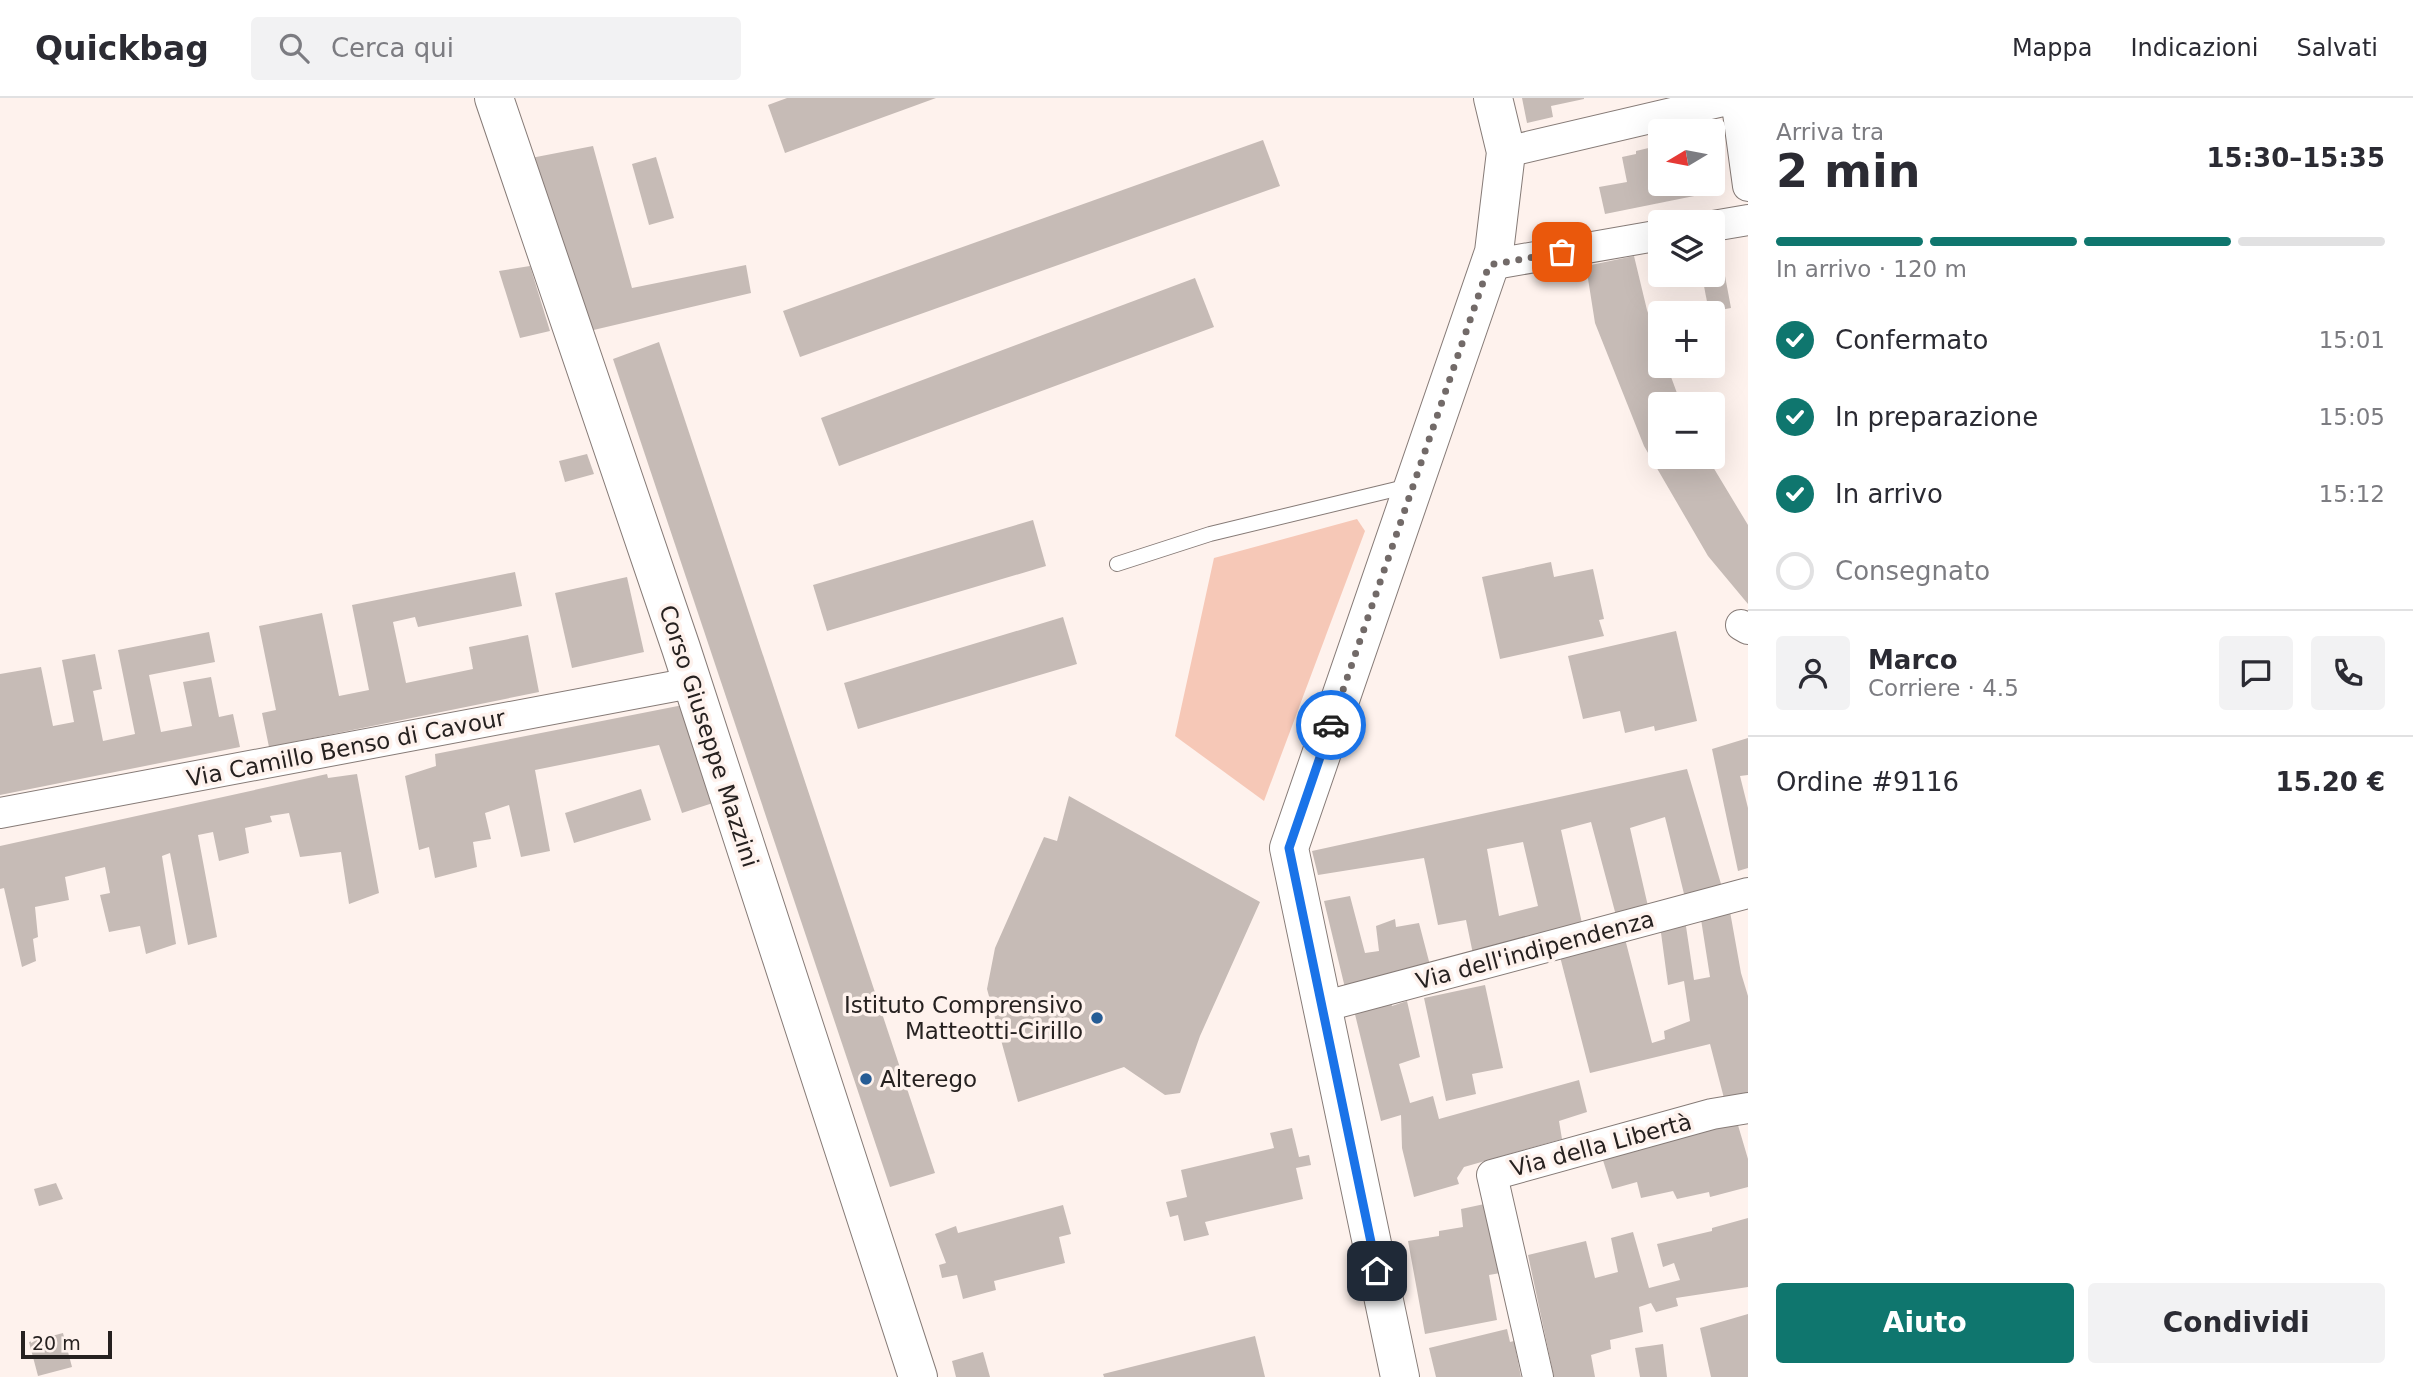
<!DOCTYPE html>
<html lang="it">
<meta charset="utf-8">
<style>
body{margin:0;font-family:"DejaVu Sans",sans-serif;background:#f2f2f3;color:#2b2b33;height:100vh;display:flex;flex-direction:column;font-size:26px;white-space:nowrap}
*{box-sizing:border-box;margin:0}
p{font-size:23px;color:#7c7c81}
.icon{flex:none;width:38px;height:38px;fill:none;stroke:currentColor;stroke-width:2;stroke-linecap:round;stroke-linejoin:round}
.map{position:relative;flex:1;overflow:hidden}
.panel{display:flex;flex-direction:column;background:#fff;width:665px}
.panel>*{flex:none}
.needle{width:46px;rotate:260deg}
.controls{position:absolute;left:1648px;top:21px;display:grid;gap:14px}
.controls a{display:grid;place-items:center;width:77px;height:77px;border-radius:7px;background:#fff;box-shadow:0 7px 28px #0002;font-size:35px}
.scale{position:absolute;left:21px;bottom:18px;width:91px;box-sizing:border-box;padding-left:7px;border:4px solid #262120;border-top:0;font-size:19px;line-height:24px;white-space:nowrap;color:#262120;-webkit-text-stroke:5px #fef2ed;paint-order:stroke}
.pin{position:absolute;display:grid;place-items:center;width:60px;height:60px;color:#fff;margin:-30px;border-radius:14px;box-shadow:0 4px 10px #0006}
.courier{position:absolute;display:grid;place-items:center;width:70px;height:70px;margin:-35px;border:5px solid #1a73e8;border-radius:50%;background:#fff;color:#222;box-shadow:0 2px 9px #0007}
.summary em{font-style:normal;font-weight:800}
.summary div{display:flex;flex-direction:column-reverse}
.summary{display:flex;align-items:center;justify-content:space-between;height:119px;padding:0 28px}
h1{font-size:46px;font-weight:800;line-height:52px}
.bar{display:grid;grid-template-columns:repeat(4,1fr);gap:10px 7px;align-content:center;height:84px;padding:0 28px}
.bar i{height:9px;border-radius:5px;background:#e1e1e2}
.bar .current{background:#0f766e}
.bar p{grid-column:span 4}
.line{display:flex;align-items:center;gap:18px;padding:0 28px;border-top:2px solid #e1e1e2}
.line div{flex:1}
.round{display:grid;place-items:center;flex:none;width:74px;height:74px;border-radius:7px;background:#f2f2f3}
ol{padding:0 28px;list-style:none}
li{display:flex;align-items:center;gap:21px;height:77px}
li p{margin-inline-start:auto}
li .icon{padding:7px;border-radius:50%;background:#0f766e;color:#fff;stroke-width:4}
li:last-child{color:#7c7c81}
li i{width:38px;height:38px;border:4px solid #e1e1e2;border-radius:50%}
.cta{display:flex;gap:14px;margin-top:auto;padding:14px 28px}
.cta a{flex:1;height:80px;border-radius:7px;background:#0f766e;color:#fff;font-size:28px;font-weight:800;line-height:80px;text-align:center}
.cta a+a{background:#f2f2f3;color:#2b2b33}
header{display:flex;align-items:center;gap:42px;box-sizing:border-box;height:98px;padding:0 35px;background:#fff;border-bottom:2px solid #e1e1e2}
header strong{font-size:33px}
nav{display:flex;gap:38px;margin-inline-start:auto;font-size:24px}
.search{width:490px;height:63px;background:#f2f2f3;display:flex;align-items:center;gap:18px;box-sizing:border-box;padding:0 24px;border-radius:7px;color:#7c7c81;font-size:26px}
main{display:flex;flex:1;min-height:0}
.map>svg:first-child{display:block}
.green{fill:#f6c8b7}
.building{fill:#c6bbb6;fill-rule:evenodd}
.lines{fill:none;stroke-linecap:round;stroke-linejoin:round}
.lane-casing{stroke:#867b77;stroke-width:16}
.street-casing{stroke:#867b77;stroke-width:32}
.secondary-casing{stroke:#867b77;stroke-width:40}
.lane{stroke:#fff;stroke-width:14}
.street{stroke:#fff;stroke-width:30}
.secondary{stroke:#fff;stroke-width:38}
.done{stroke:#726a68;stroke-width:7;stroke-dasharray:0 12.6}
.route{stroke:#1a73e8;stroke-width:9}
.poi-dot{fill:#265c95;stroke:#fef2ed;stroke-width:2.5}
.labels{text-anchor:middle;stroke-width:7;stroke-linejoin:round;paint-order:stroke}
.street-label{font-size:23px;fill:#262120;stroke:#fef2ed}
.poi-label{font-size:23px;fill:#262120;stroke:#fef2ed;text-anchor:end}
</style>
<header>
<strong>Quickbag</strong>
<div class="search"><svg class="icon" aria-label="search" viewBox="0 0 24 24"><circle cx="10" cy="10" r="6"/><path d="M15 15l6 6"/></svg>Cerca qui</div>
<nav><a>Mappa</a><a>Indicazioni</a><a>Salvati</a></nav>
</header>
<main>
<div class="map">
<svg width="1748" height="1279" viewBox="0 0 1748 1279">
<rect width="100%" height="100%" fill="#fef2ed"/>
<!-- green -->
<path class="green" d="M1357,421L1365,433L1264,703L1175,638L1214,460Z"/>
<!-- building -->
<g class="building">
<path d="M787,0H936L785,55L768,7Z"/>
<path d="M1522,0H1584V1L1551,8L1553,19L1527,25Z"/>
<path d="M1263,42L1280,88L800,259L783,213Z"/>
<path d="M1661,47V86H1712L1714,94L1605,116L1599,89L1627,84L1622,59L1636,56V53Z"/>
<path d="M593,48L632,190L746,167L751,195L585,234L531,60Z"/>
<path d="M656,59L674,120L649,127L632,66Z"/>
<path d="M1634,158L1647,212L1661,251V268H1667L1681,306H1661V359H1707L1748,427V506L1708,458L1644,348L1595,225L1586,168Z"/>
<path d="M530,168L550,233L520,240L499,173Z"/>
<path d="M1725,178L1731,210L1709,214L1703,183Z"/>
<path d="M1195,180L1214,229L839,368L821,320Z"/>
<path d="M659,244L935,1075L890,1089L613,261Z"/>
<path d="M587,356L594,376L565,384L559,363Z"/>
<path d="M1033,422L1046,468L827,533L813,487Z"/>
<path d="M1551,464L1554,479L1593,471L1604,521L1599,522L1604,538L1500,561L1482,479Z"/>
<path d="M515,474L522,508L418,529L415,519L393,524L406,585L473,571L469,549L528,537L539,594L269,649L262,615L276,612L259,528L322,515L339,598L369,592L352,507Z"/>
<path d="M627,479L644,554L572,570L555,495Z"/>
<path d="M1063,519L1077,566L858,631L844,585Z"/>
<path d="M1676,533L1697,623L1655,633L1654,628L1625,635L1620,613L1583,621L1568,558Z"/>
<path d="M209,534L215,564L149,577L161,634L192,628L183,584L211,579L219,619L233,616L240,649L0,697V576L41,569L53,628L74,624L62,562L95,556L102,591L93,593L103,643L135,636L118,552Z"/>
<path d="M683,607L716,704L682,715L659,647L535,672L550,753L521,759L509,707L485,715L491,741L473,744L477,769L435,780L429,749L419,752L405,678L436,668L435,656Z"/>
<path d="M1748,640V677L1740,678L1748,710V770L1738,773L1712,651Z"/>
<path d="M1687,671L1724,796L1686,804L1665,719L1630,730L1650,817L1618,825L1591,724L1561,732L1584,834L1474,861L1466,822L1438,827L1424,760L1318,777L1312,753ZM1523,744L1538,808L1499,818L1487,751Z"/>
<path d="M327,676L328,680L357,676L379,795L349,806L341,754L300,759L289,715L270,718L272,724L245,730L249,755L219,763L213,734L198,737L217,839L188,847L170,755L162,758L176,846L146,856L140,828L109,834L100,797L110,795L105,769L65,779L69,802L35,809L38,839L33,841L36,863L22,869L4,790L0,791V748Z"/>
<path d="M641,691L651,722L574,745L565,715Z"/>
<path d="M1069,698L1260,804L1200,938L1180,995L1165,997L1124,969L1018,1004L987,891L995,850L1044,739L1057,743Z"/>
<path d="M1350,798L1365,855L1379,853L1376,828L1395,821L1396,829L1419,825L1431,871L1346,894L1324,803Z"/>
<path d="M1729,808L1741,875L1748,898V1002L1726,1008L1710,946L1590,975L1557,847L1623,833L1652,945L1665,941L1664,933L1690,923L1684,883L1668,887L1659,820L1684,815L1694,882L1710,879L1700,815Z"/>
<path d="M1485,887L1503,970L1472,976L1476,996L1446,1003L1424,900Z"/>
<path d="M1388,893L1392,908L1407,903L1420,959L1399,966L1410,1005L1433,998L1439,1021L1579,982L1587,1014L1559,1023L1562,1041L1464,1069L1457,1080L1459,1086L1414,1099L1402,1050L1401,1017L1381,1023L1352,904Z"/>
<path d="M1735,1017L1748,1061V1089L1710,1099L1709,1094L1677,1101L1673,1093L1641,1100L1637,1084L1612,1091L1602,1059Z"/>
<path d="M1292,1030L1299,1059L1309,1057L1311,1067L1296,1070L1303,1101L1205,1124L1209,1137L1184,1143L1178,1117L1170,1119L1166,1104L1187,1099L1181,1072L1274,1050L1270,1035Z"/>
<path d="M56,1085L63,1101L39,1108L34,1091Z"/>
<path d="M1494,1104L1506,1174L1489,1177L1497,1222L1425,1236L1408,1143L1439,1138V1133L1463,1129L1461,1111Z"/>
<path d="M1063,1107L1071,1136L1059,1139L1065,1165L994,1183L996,1192L963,1201L957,1177L942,1180L939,1167L946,1165L935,1136L956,1128L958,1135Z"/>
<path d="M1748,1120V1189L1676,1200L1678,1208L1656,1214L1651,1205L1639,1209L1643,1234L1610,1242L1611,1251L1591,1257L1595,1279H1554L1528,1157L1586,1143L1595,1180L1618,1174L1611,1140L1633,1134L1649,1190L1680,1182L1674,1165L1663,1169L1657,1146L1712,1133V1130Z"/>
<path d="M1748,1216V1279H1711L1700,1230Z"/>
<path d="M1507,1231L1510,1244L1514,1243L1521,1279H1436L1429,1250Z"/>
<path d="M63,1235L72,1269L38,1278L29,1244Z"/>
<path d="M1255,1238L1265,1279H1104L1103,1276Z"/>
<path d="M1663,1246L1667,1279H1640L1635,1250Z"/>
<path d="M983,1254L990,1279H956L952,1263Z"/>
</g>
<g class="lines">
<!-- lane casing -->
<g class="lane-casing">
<path id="lane" d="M1117,466L1210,436L1409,388"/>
</g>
<!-- street casing -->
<g class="street-casing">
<g id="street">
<path d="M1506,54L1736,0L1748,88"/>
<path d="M1713,128L1748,122"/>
<path d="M1489,167L1661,137"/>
<path d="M1741,527L1748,531"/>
<path d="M0,715L691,585"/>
<path d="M1322,909L1748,795"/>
<path d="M1538,1279L1492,1077L1712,1016L1748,1010"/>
</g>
</g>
<!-- secondary casing -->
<g class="secondary-casing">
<g id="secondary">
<path d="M494,0L681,550L918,1279"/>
<path d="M1400,1279L1289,750L1494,154L1506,54L1493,0"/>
</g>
</g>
<!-- lane -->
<use href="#lane" class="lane"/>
<!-- street -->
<use href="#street" class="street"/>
<!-- secondary -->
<use href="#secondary" class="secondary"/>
</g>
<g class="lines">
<!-- done -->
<path class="done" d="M1331,627L1489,167L1562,154"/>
<!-- route -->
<path class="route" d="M1331,627L1289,750L1377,1173"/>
</g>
<!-- markers -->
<g class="poi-dot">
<circle cx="1097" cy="920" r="7"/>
<circle cx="866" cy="981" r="7"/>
</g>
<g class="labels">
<!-- street labels -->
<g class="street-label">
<text transform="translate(709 638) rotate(72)" y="8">Corso Giuseppe Mazzini</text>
<text transform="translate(346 650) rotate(-11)" y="8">Via Camillo Benso di Cavour</text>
<text transform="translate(1535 852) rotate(-15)" y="8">Via dell'indipendenza</text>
<text transform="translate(1601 1047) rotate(-15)" y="8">Via della Libertà</text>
</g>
<!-- poi labels -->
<g class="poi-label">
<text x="1083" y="915">Istituto Comprensivo<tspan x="1083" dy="26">Matteotti-Cirillo</tspan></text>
<text x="880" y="989" text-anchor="start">Alterego</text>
</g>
</g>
</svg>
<div class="controls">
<a><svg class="needle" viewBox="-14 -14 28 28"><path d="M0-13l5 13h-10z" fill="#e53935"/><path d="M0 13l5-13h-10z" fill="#7c7c81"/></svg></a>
<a><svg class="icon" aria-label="layers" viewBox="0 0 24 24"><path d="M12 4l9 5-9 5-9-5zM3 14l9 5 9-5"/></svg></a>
<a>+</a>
<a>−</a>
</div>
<div class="scale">20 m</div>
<div class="pin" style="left:1562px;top:154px;background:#ea580c"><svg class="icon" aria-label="bag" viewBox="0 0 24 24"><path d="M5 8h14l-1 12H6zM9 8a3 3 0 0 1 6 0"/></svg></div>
<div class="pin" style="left:1377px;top:1173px;background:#1f2937"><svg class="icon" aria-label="home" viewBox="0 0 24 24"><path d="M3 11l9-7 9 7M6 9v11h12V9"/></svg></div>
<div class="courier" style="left:1331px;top:627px"><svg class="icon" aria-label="car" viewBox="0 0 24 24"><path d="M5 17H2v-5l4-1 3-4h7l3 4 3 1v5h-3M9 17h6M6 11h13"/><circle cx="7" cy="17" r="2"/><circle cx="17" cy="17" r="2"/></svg></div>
</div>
<section class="panel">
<div class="summary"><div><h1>2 min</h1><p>Arriva tra</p></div><em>15:30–15:35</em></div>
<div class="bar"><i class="current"></i><i class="current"></i><i class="current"></i><i></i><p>In arrivo · 120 m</p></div>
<ol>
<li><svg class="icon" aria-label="check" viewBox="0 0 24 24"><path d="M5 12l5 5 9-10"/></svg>Confermato<p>15:01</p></li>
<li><svg class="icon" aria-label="check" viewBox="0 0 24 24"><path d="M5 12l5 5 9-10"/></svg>In preparazione<p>15:05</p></li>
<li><svg class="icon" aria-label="check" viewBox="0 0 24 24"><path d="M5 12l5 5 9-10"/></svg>In arrivo<p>15:12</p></li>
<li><i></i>Consegnato</li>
</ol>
<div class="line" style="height:126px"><a class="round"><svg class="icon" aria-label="person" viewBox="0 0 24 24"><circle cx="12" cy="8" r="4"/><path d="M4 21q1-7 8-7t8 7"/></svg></a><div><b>Marco</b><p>Corriere · 4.5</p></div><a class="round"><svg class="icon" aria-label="chat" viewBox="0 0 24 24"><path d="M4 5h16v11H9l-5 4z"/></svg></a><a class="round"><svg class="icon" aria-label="phone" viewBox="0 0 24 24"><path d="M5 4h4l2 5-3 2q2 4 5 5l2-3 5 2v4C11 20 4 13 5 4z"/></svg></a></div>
<div class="line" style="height:91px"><div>Ordine #9116</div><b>15.20 €</b></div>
<div class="cta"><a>Aiuto</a><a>Condividi</a></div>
</section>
</main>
